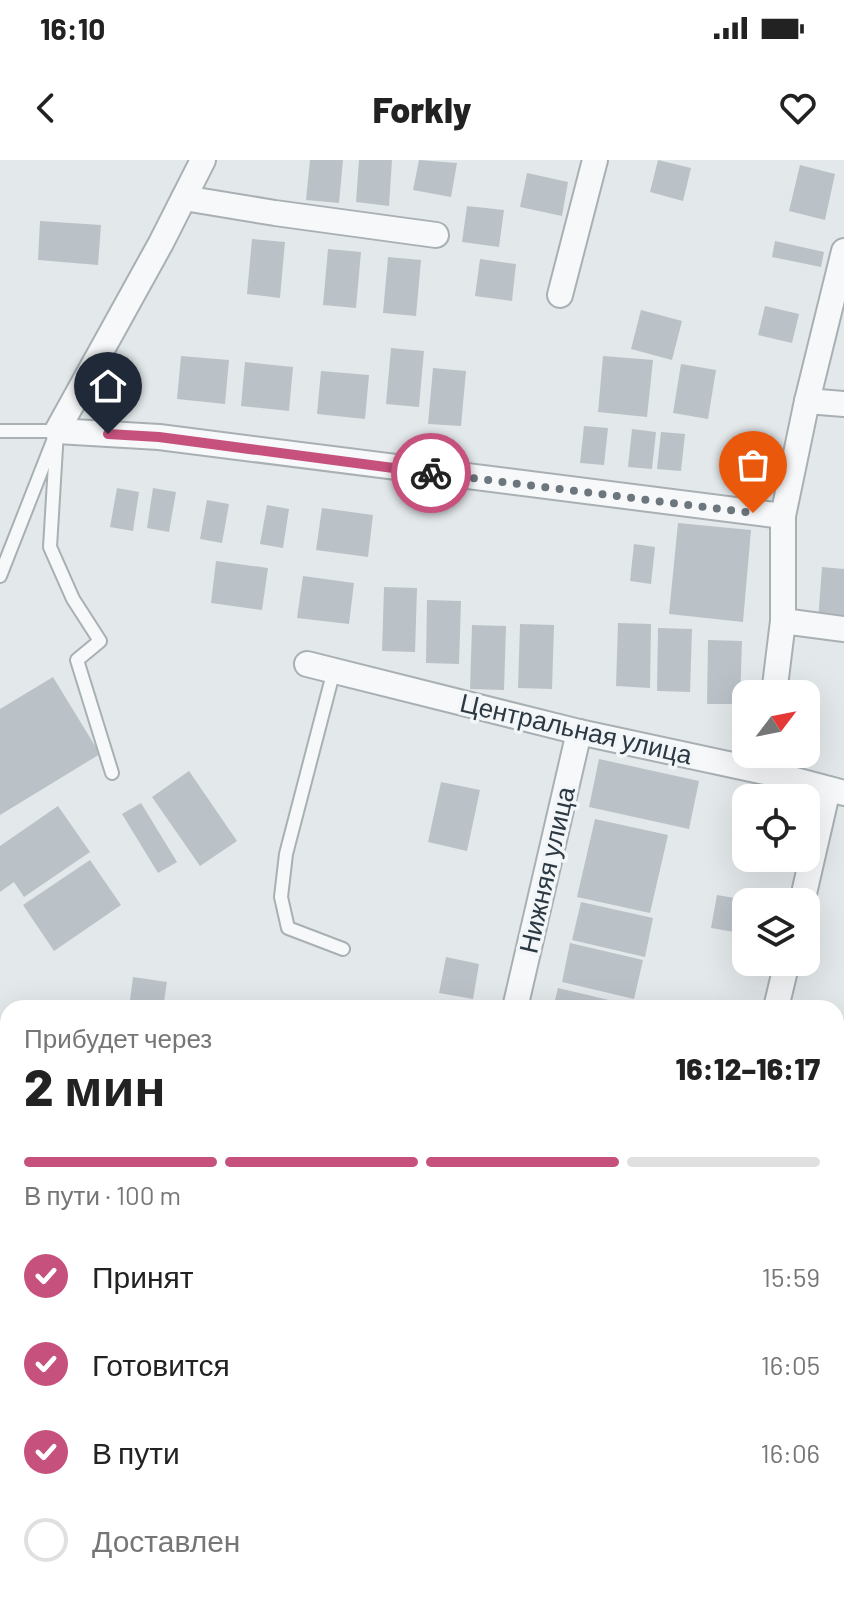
<!DOCTYPE html>
<html lang="ru">
<meta charset="utf-8">
<style>
body{margin:0;font-family:Barlow,sans-serif;background:#f2f2f2;color:#222;height:100vh;display:flex;flex-direction:column;font-size:30px;white-space:nowrap}
*{box-sizing:border-box;margin:0}
p{font-size:26px;color:#767676}
.icon{flex:none;width:44px;height:44px;fill:none;stroke:currentColor;stroke-width:2;stroke-linecap:round;stroke-linejoin:round}
.map{position:relative;flex:1;overflow:hidden}
.side{position:absolute;left:0px;top:840px;width:844px;height:600px;display:flex;flex-direction:column;background:#fff;border-radius:24px 24px 0 0;box-shadow:0 8px 32px #0002}
.side>*{flex:none}
.needle{width:52px;rotate:58deg}
.buttons{position:absolute;left:732px;top:520px;display:grid;gap:16px}
.buttons a{display:grid;place-items:center;width:88px;height:88px;border-radius:16px;background:#fff;box-shadow:0 8px 32px #0002;font-size:40px}
.pin{position:absolute;display:grid;place-items:center;width:68px;height:68px;color:#fff;margin:-82px -34px;border-radius:50% 50% 50% 0;rotate:-45deg;box-shadow:0 0 8px #0007}
.pin .icon{rotate:45deg}
.courier{position:absolute;display:grid;place-items:center;width:80px;height:80px;margin:-40px;border:6px solid #c7517d;border-radius:50%;background:#fff;color:#222;box-shadow:0 2px 10px #0007}
.overview em{font-style:normal;font-weight:800}
.overview div{display:flex;flex-direction:column-reverse}
.overview{display:flex;align-items:center;justify-content:space-between;height:136px;padding:0 24px}
h1{font-size:52px;font-weight:800;line-height:60px}
.bar{display:grid;grid-template-columns:repeat(4,1fr);gap:12px 8px;align-content:center;height:96px;padding:0 24px}
.bar i{height:10px;border-radius:6px;background:#e0e0e0}
.bar .active{background:#c7517d}
.bar p{grid-column:span 4}
ol{padding:0 24px;list-style:none}
li{display:flex;align-items:center;gap:24px;height:88px}
li p{margin-inline-start:auto}
li .icon{padding:8px;border-radius:50%;background:#c7517d;color:#fff;stroke-width:4}
li:last-child{color:#767676}
li i{width:44px;height:44px;border:4px solid #e0e0e0;border-radius:50%}
.status{display:flex;justify-content:space-between;align-items:center;height:56px;padding:0 40px;background:#fff;direction:ltr}
.status svg{height:22px;fill:currentColor}
header{display:flex;justify-content:space-between;align-items:center;height:104px;padding:0 24px;background:#fff;font-size:36px;font-weight:800}
.map>svg:first-child{display:block}
.built{fill:#d1d7dc}
.building{fill:#bbc2c7}
.lines{fill:none;stroke-linecap:round;stroke-linejoin:round}
.lane-casing{stroke:#a8b0b4;stroke-width:16}
.street-casing{stroke:#a8b0b4;stroke-width:28}
.lane{stroke:#f6f8f9;stroke-width:12}
.street{stroke:#f6f8f9;stroke-width:24}
.done{stroke:#6c767d;stroke-width:8;stroke-dasharray:0 14.4}
.route{stroke:#c7517d;stroke-width:10}
.labels{text-anchor:middle;stroke-width:7;stroke-linejoin:round;paint-order:stroke}
.street-label{font-size:26px;fill:#2c3942;stroke:#f3f6f8}
</style>
<div class="status"><b>16:10</b><svg viewBox="0 0 49 12"><path d="M0 12V9h3v3zM5 12V6h3v6zM10 12V3h3v9zM15 12V0h3v12zM26 1h20v11H26zM47 4h2v5h-2z"/></svg></div>
<header><svg class="icon" aria-label="back" viewBox="0 0 24 24"><path d="M15 5l-7 7 7 7"/></svg>Forkly<svg class="icon" aria-label="heart" viewBox="0 0 24 24"><path d="M12 20l-8-8c-3-5 5-10 8-4 3-6 11-1 8 4z"/></svg></header>
<div class="map">
<svg width="844" height="1440" viewBox="0 0 844 1440">
<rect width="100%" height="100%" fill="#e3e8ea"/>
<!-- built -->
<path class="built" d="M0,1048L8,1050V1432H242L241,1440H0Z"/>
<!-- building -->
<g class="building">
<path d="M310,0H343L339,43L306,40Z"/>
<path d="M359,0H392L389,46L356,42Z"/>
<path d="M419,0L457,3L451,37L413,30Z"/>
<path d="M658,0L691,8L683,41L650,32Z"/>
<path d="M800,5L835,14L825,60L789,51Z"/>
<path d="M527,13L568,22L562,56L520,47Z"/>
<path d="M467,46L504,50L499,87L462,82Z"/>
<path d="M40,61L101,65L98,105L38,100Z"/>
<path d="M252,79L285,82L280,138L247,134Z"/>
<path d="M775,81L824,92L821,107L772,97Z"/>
<path d="M328,89L361,92L356,148L323,145Z"/>
<path d="M388,97L421,100L416,156L383,153Z"/>
<path d="M480,99L516,104L512,141L475,136Z"/>
<path d="M765,146L799,154L792,183L758,175Z"/>
<path d="M641,150L682,161L672,200L631,189Z"/>
<path d="M391,188L424,191L419,247L386,244Z"/>
<path d="M181,196L229,200L225,244L177,239Z"/>
<path d="M603,196L653,200L647,257L598,252Z"/>
<path d="M245,202L293,207L289,251L241,246Z"/>
<path d="M681,204L716,210L708,259L673,253Z"/>
<path d="M433,208L466,211L461,266L428,264Z"/>
<path d="M321,211L369,215L365,259L317,254Z"/>
<path d="M584,266L608,268L604,305L580,303Z"/>
<path d="M632,269L656,272L652,309L628,307Z"/>
<path d="M661,272L685,274L681,311L657,309Z"/>
<path d="M117,328L139,332L133,371L110,367Z"/>
<path d="M153,328L176,332L169,372L147,368Z"/>
<path d="M207,340L229,344L222,383L200,379Z"/>
<path d="M267,345L289,349L283,388L260,384Z"/>
<path d="M322,348L373,355L368,397L316,390Z"/>
<path d="M678,363L751,370L743,462L669,454Z"/>
<path d="M634,384L655,387L651,424L630,421Z"/>
<path d="M216,401L268,408L262,450L211,443Z"/>
<path d="M822,407L844,409V463L818,461Z"/>
<path d="M303,416L354,423L349,464L297,458Z"/>
<path d="M384,427L417,428L415,492L382,491Z"/>
<path d="M427,440L461,441L459,504L426,503Z"/>
<path d="M618,463L651,464L650,528L616,526Z"/>
<path d="M520,464L554,465L552,529L518,528Z"/>
<path d="M472,465L506,466L504,530L470,529Z"/>
<path d="M658,468L692,469L690,532L657,531Z"/>
<path d="M708,480L742,481L740,544H707Z"/>
<path d="M53,517L100,594L0,655V549Z"/>
<path d="M599,599L699,621L689,669L589,647Z"/>
<path d="M189,611L237,681L200,706L152,637Z"/>
<path d="M441,622L480,630L467,691L428,682Z"/>
<path d="M141,643L177,702L158,713L122,654Z"/>
<path d="M58,646L90,692L24,737L14,722L0,732V686Z"/>
<path d="M595,659L668,675L650,753L577,737Z"/>
<path d="M90,700L121,745L54,791L23,745Z"/>
<path d="M717,735L746,740V774L711,768Z"/>
<path d="M581,742L653,758L645,797L572,780Z"/>
<path d="M570,783L643,800L634,839L562,822Z"/>
<path d="M446,797L479,804L473,839L439,833Z"/>
<path d="M133,817L167,822L163,848H129Z"/>
<path d="M558,828L630,845V848H553Z"/>
<path d="M33,1432H66L64,1440L32,1438Z"/>
<path d="M278,1432H313L311,1440H277Z"/>
<path d="M565,1432H600L598,1440H564Z"/>
</g>
<g class="lines">
<!-- lane casing -->
<g class="lane-casing">
<g id="lane">
<path d="M0,271H57"/>
<path d="M57,271L50,387L73,439L100,481L77,500L112,613"/>
<path d="M0,416L53,281"/>
<path d="M334,510L286,694L281,737L288,768L343,789"/>
<path d="M0,1119L8,1121"/>
</g>
</g>
<!-- street casing -->
<g class="street-casing">
<g id="street">
<path d="M203,0L161,83L57,271L159,277L783,356"/>
<path d="M184,38L275,53L436,75"/>
<path d="M560,135L595,0"/>
<path d="M807,241L844,244"/>
<path d="M783,461L844,469"/>
<path d="M307,504L579,572L765,612L844,633"/>
<path d="M774,534L783,461V356L807,241L844,91"/>
<path d="M802,742L828,629"/>
<path d="M515,848L579,572"/>
<path d="M776,848L787,802"/>
<path d="M386,1440L388,1432"/>
<path d="M645,1440L647,1432"/>
</g>
</g>
<!-- lane -->
<use href="#lane" class="lane"/>
<!-- street -->
<use href="#street" class="street"/>
</g>
<g class="lines">
<!-- done -->
<path class="done" d="M431,313L753,353"/>
<!-- route -->
<path class="route" d="M108,274L159,277L431,313"/>
</g>
<g class="labels">
<!-- street labels -->
<g class="street-label">
<text transform="translate(576 569) rotate(13)" y="9">Центральная улица</text>
<text transform="translate(547 710) rotate(-77)" y="9">Нижняя улица</text>
</g>
</g>
</svg>
<div class="buttons">
<a><svg class="needle" viewBox="-14 -14 28 28"><path d="M0-13l5 13h-10z" fill="#e53935"/><path d="M0 13l5-13h-10z" fill="#767676"/></svg></a>
<a><svg class="icon" aria-label="locate" viewBox="0 0 24 24"><circle cx="12" cy="12" r="6"/><path d="M12 2v4M12 18v4M2 12h4M18 12h4"/></svg></a>
<a><svg class="icon" aria-label="layers" viewBox="0 0 24 24"><path d="M12 4l9 5-9 5-9-5zM3 14l9 5 9-5"/></svg></a>
</div>
<div class="pin" style="left:753px;top:353px;background:#ea580c"><svg class="icon" aria-label="bag" viewBox="0 0 24 24"><path d="M5 8h14l-1 12H6zM9 8a3 3 0 0 1 6 0"/></svg></div>
<div class="pin" style="left:108px;top:274px;background:#1f2937"><svg class="icon" aria-label="home" viewBox="0 0 24 24"><path d="M3 11l9-7 9 7M6 9v11h12V9"/></svg></div>
<div class="courier" style="left:431px;top:313px"><svg class="icon" aria-label="bike" viewBox="0 0 24 24"><circle cx="6" cy="16" r="4"/><circle cx="18" cy="16" r="4"/><path d="M6 16l4-8h5l3 8M10 8l3 8H6M13 5h3"/></svg></div>
<section class="side">
<div class="overview"><div><h1>2 мин</h1><p>Прибудет через</p></div><em>16:12–16:17</em></div>
<div class="bar"><i class="active"></i><i class="active"></i><i class="active"></i><i></i><p>В пути · 100 m</p></div>
<ol>
<li><svg class="icon" aria-label="check" viewBox="0 0 24 24"><path d="M5 12l5 5 9-10"/></svg>Принят<p>15:59</p></li>
<li><svg class="icon" aria-label="check" viewBox="0 0 24 24"><path d="M5 12l5 5 9-10"/></svg>Готовится<p>16:05</p></li>
<li><svg class="icon" aria-label="check" viewBox="0 0 24 24"><path d="M5 12l5 5 9-10"/></svg>В пути<p>16:06</p></li>
<li><i></i>Доставлен</li>
</ol>
</section>
</div>
